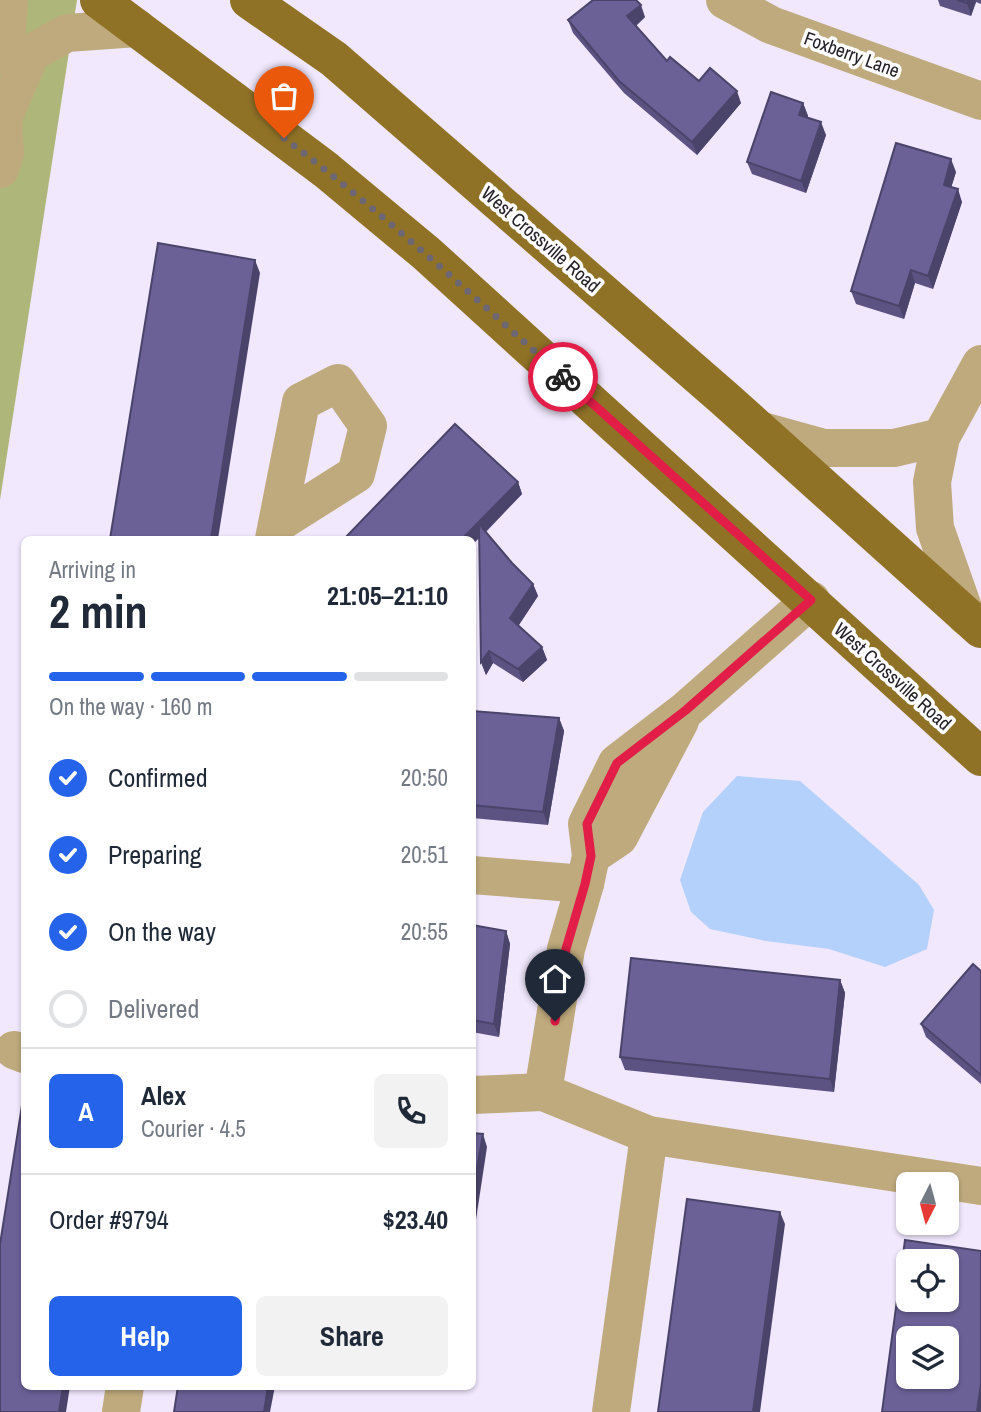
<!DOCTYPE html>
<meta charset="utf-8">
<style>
body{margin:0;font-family:"Archivo Narrow",sans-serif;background:#f2f2f3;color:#1f2937;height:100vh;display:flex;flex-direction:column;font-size:26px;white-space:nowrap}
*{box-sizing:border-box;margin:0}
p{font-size:23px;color:#747a83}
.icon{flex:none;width:38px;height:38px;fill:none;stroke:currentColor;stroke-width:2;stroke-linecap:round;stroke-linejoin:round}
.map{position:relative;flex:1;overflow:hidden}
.sheet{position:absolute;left:21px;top:536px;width:455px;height:854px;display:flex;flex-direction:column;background:#fff;border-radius:10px;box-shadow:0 2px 5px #0004}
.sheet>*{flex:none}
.needle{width:46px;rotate:186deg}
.fabs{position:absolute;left:896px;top:1172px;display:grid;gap:14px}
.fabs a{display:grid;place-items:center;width:63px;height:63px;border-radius:10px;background:#fff;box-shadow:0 2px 5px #0004;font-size:35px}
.pin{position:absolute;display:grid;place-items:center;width:60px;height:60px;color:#fff;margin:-72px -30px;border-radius:50% 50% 50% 0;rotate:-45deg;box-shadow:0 0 7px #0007}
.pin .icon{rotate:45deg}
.courier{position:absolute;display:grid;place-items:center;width:70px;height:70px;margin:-35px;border:5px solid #e11d48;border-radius:50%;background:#fff;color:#222;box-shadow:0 2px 9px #0007}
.head em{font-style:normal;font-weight:700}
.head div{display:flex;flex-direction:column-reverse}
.head{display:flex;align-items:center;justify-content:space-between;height:119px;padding:0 28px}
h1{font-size:46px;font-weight:700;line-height:52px}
.bar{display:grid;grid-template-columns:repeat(4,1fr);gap:10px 7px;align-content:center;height:84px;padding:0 28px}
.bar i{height:9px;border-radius:5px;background:#e0e1e3}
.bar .current{background:#2563eb}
.bar p{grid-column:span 4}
.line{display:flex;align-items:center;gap:18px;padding:0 28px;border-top:2px solid #e0e1e3}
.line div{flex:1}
.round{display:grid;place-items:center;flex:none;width:74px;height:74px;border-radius:10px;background:#f2f2f3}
ol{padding:0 28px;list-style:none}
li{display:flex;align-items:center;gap:21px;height:77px}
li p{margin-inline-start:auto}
li .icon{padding:7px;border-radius:50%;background:#2563eb;color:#fff;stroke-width:4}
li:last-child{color:#747a83}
li i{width:38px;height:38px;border:4px solid #e0e1e3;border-radius:50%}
.cta{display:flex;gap:14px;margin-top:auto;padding:14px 28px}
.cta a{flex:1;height:80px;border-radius:10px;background:#2563eb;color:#fff;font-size:28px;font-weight:700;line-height:80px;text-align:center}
.cta a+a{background:#f2f2f3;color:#1f2937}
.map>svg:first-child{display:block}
.forest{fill:#aeb779}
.water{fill:#b3d1fb}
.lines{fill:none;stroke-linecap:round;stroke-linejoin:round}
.minor{stroke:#bfaa7d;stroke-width:38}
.major{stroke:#907227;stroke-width:38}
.wall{fill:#5c5382}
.shaded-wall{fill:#4b446a}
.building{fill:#6b6197;stroke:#4b446a;stroke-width:2;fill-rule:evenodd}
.done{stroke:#6c6773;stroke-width:7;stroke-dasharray:0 12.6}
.route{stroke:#e11d48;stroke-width:9}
.labels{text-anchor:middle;stroke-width:7;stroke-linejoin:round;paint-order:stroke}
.street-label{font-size:19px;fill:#242128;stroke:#fff}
</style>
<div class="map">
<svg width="981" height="1412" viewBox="0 0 981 1412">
<rect width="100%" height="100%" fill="#f1e8fd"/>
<!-- forest -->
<path class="forest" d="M0,0H77L0,500Z"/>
<!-- water -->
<path class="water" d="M737,776L800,781L919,885L934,910L927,949L885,967L829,949L766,941L710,929L691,912L680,880L703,812Z"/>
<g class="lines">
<!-- minor -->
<g class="minor">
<path d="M725,0L771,25L981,101"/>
<path d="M0,55L6,45L9,0"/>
<path d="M0,169L5,154L3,118L31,53L67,33L137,28"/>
<path d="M759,430L824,448H894L941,437"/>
<path d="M274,539L301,402L338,383L368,426L356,474L277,524"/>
<path d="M966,616L935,528L932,482L941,437L981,364"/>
<path d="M591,856L619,837L680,721"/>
<path d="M472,875L585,884"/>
<path d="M14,1050L24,1054"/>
<path d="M543,1092L566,949L585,884L591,856L587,824L617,763L686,710L811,600"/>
<path d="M472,1095L543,1092L649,1135L981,1186"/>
<path d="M121,1412L125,1386"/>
<path d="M611,1412L649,1135"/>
</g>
<!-- major -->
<g class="major">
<path d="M99,0L326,170L426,253L981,757"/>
<path d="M249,0L334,59L725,399L981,629"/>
</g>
</g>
<!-- wall -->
<g class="wall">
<path d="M938,0H981V4L976,2L971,16L940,6Z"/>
<path d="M645,17L636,26L667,61L699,81L741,103L697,155L624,93L573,33L568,20Z"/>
<path d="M803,103L808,116L807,118L826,135L806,193L752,174L747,162Z"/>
<path d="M956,172L951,187L962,202L933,289L915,283L904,319L856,304L851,291Z"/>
<path d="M518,482L522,494L486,532L512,563L533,584L538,596L518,626L542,647L547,660L523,682L493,663L486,675L481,662L479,538L472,545V539Z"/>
<path d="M472,711L559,718L564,731L548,825L472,818Z"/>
<path d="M472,925L506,931L510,944L499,1037L472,1032Z"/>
<path d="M981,971V1084L926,1037L921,1024Z"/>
<path d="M840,980L845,993L834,1092L625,1070L620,1057Z"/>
</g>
<!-- shaded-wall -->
<g class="shaded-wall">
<path d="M968,0H975L976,2L971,16L967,3Z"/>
<path d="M641,5L645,17L632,29L627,16Z"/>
<path d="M737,91L741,103L697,155L692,142Z"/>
<path d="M803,103L808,116L804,127L799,115Z"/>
<path d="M821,122L826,135L806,193L801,181Z"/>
<path d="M951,159L956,172L948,198L944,185Z"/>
<path d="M958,189L962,202L933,289L928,276Z"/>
<path d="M255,260L260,273L218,539H211Z"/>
<path d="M911,270L915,283L904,319L899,306Z"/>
<path d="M518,482L522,494L472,545V539H462Z"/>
<path d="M533,584L538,596L515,631L510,618Z"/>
<path d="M542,647L547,660L523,682L518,669Z"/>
<path d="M489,651L493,663L486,675L481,662Z"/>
<path d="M559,718L564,731L548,825L543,812Z"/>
<path d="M506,931L510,944L499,1037L494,1024Z"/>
<path d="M840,980L845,993L834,1092L830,1079Z"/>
<path d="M483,1134L487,1147L475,1226L472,1220V1198Z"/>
<path d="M780,1212L785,1224L760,1412H753Z"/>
<path d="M981,1383V1412H977Z"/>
<path d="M63,1386H70L66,1412H59Z"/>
<path d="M268,1386H275L270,1412H264Z"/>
</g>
<!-- building -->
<g class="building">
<path d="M593,0H636L641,5L627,16L667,61L670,57L699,81L710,68L737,91L692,142L619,81L568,20Z"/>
<path d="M957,0H968L967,3Z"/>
<path d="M771,92L803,103L799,115L821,122L801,181L747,162Z"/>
<path d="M896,143L951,159L944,185L958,189L928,276L911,270L899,306L851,291Z"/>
<path d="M158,243L255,260L211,539H110Z"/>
<path d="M455,424L518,482L462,539H344Z"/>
<path d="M479,524L512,563L533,584L510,618L542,647L518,669L489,651L481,662Z"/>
<path d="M472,711L559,718L543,812L472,805Z"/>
<path d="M472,925L506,931L494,1024L472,1020Z"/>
<path d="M631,958L840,980L830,1079L620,1057Z"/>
<path d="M973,964L981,971V1075L921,1024Z"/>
<path d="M24,1093V1386H63L59,1412H0V1244Z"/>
<path d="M472,1133L483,1134L472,1198Z"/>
<path d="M687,1199L780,1212L753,1412H658Z"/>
<path d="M905,1240L981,1251V1383L977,1412H882ZM908,1262H947V1300H908ZM908,1339H947V1377H908Z"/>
<path d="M178,1386H268L264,1412H174Z"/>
</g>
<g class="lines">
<!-- done -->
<path class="done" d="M284,138C382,212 472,295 563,377"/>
<!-- route -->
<path class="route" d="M555,1021L566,949L585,884L591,856L587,824L617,763L686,710L811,600L563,377"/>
</g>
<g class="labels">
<!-- street labels -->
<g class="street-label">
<text transform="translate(852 54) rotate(20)" y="7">Foxberry Lane</text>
<text transform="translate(541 239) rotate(41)" y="7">West Crossville Road</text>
<text transform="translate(893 676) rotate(42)" y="7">West Crossville Road</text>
</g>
</g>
</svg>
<div class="fabs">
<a><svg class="needle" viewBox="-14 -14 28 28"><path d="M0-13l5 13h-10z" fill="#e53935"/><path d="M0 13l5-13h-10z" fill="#747a83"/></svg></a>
<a><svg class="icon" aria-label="locate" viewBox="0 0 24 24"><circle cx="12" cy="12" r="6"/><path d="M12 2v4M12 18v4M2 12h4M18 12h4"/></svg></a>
<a><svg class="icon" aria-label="layers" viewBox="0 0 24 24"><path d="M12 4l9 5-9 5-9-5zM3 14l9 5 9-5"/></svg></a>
</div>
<div class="pin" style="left:284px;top:138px;background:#ea580c"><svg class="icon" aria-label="bag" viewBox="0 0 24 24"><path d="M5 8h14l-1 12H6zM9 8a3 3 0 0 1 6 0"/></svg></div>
<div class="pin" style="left:555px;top:1021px;background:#1f2937"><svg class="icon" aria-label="home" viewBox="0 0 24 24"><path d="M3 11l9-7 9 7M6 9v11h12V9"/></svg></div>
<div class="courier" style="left:563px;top:377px"><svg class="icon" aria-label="bike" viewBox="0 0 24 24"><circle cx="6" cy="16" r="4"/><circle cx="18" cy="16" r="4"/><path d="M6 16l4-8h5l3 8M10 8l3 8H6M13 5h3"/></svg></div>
<section class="sheet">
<div class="head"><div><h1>2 min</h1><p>Arriving in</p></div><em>21:05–21:10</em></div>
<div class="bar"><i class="current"></i><i class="current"></i><i class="current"></i><i></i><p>On the way · 160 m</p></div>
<ol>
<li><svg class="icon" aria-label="check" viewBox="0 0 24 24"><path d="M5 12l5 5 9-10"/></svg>Confirmed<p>20:50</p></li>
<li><svg class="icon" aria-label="check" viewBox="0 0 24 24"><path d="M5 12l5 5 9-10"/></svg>Preparing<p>20:51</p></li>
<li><svg class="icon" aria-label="check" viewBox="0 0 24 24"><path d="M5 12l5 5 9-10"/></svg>On the way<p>20:55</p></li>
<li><i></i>Delivered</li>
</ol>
<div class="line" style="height:126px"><b class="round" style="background:#2563eb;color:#fff">A</b><div><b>Alex</b><p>Courier · 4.5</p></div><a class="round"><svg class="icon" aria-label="phone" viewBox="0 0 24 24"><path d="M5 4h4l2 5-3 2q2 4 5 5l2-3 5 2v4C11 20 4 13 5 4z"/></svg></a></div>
<div class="line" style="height:91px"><div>Order #9794</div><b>$23.40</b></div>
<div class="cta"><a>Help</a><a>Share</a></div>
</section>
</div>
